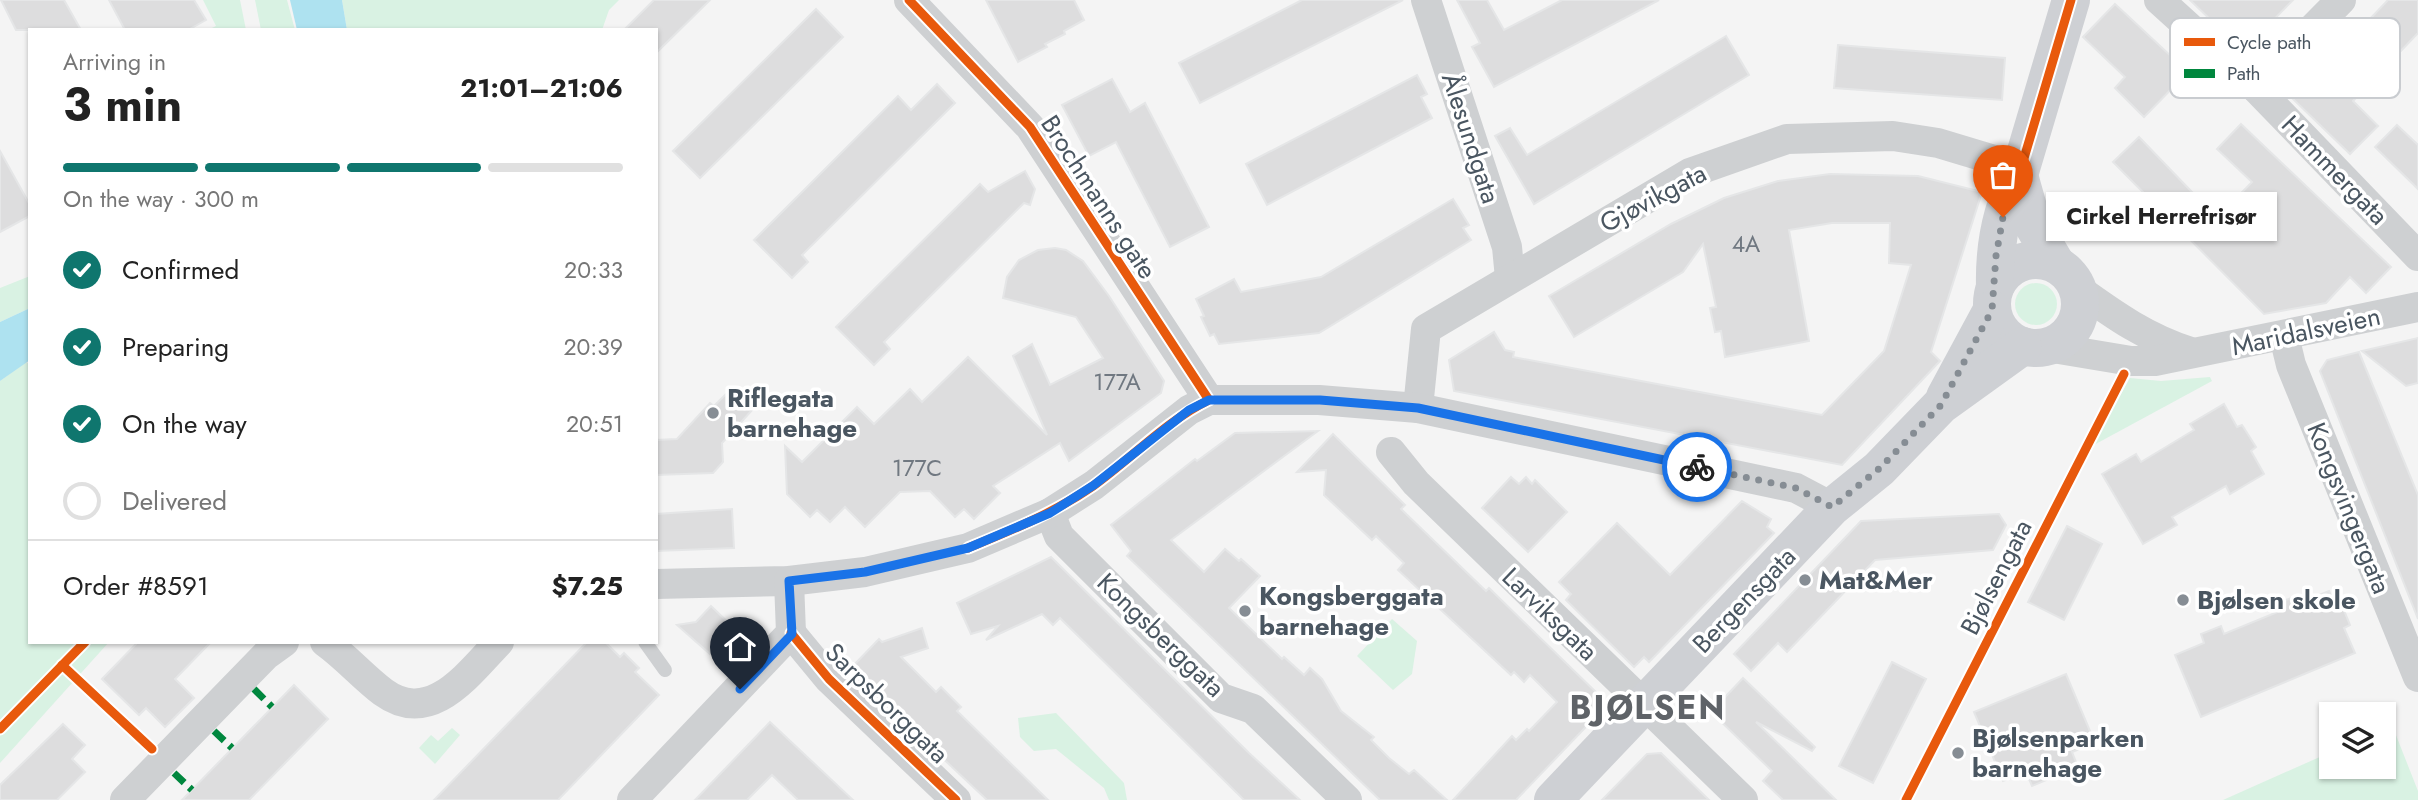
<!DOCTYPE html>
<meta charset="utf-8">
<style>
body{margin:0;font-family:Jost,sans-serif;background:#f6f6f6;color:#222;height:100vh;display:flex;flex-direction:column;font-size:26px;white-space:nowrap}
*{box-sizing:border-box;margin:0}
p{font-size:23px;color:#767676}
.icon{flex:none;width:38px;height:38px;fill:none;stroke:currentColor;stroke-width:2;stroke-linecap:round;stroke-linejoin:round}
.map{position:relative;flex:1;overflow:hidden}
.panel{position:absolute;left:28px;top:28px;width:630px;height:616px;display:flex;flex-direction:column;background:#fff;border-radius:0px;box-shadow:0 2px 5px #0004}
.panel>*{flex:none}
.controls{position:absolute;left:2319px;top:702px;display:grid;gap:14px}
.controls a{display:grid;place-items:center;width:77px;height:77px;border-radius:0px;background:#fff;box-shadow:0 2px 5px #0004;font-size:35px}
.pin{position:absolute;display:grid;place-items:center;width:60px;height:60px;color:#fff;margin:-72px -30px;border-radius:50% 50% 50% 0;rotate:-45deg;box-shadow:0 0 7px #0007}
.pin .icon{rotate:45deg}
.courier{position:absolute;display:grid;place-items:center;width:70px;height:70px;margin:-35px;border:5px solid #1a73e8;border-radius:50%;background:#fff;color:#222;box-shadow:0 2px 9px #0007}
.bubble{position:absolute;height:49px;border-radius:0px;background:#fff;box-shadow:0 2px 5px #0004;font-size:23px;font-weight:700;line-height:49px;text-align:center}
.headline em{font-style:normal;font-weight:700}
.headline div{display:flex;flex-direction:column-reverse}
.headline{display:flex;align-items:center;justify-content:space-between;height:119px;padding:0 35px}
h1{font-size:46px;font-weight:700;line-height:52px}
.bar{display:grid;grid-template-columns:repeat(4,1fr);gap:10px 7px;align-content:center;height:84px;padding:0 35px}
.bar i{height:9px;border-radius:5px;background:#e0e0e0}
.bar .current{background:#0f766e}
.bar p{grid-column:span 4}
.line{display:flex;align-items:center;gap:18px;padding:0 35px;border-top:2px solid #e0e0e0}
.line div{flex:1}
ol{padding:0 35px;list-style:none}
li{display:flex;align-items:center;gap:21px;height:77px}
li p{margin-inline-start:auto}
li .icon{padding:7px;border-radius:50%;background:#0f766e;color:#fff;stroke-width:4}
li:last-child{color:#767676}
li i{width:38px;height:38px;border:4px solid #e0e0e0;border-radius:50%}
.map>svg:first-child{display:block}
.green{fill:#d9f2e3}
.water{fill:#aee2f0}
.building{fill:#ddddde;stroke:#e5e6e7;stroke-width:2}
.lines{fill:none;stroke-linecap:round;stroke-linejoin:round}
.lane{stroke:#ced0d2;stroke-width:14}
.street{stroke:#ced0d2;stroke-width:30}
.secondary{stroke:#ced0d4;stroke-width:38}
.quiet{stroke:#00873e;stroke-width:7;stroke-dasharray:14 7;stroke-linecap:butt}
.cycleway-casing{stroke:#fff;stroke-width:13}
.cycleway{stroke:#e8590c;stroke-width:9}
.done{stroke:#868d94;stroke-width:7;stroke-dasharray:0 12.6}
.route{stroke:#1a73e8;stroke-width:9}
.poi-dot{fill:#868d94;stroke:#fff;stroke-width:2.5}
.labels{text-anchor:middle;stroke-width:7;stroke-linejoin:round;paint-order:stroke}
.number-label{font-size:23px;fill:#707881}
.street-label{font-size:26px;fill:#4a5661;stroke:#fff}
.poi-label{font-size:26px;font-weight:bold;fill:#4a5661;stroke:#fff;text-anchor:start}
.district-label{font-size:33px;font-weight:bold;letter-spacing:2px;fill:#5f6368;stroke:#fff}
.key{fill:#fff;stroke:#c9ccd0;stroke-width:2}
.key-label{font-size:19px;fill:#4a5661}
</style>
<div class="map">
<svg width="2418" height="800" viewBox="0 0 2418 800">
<rect width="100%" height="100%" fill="#f4f4f4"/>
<!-- green -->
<g class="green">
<path d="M203,0H240L246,30H208L216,26Z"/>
<path d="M255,0H287L295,30H261Z"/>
<path d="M342,0H619L609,10L602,30H347Z"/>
<path d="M30,276V308L0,322V288Z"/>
<circle cx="2036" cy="304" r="21"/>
<path d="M26,362L30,365V642H109L0,763V381Z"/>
<path d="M2210,377L2212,381L2092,446L2130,378L2161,381Z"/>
<path d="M1392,619L1417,641L1412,674L1393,690L1357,656Z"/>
<path d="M1056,713L1124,783L1127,800H1109L1104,788L1056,749L1034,751L1020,737L1018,718Z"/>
<path d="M2392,725L2418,791V800H2223L2331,752V766H2384V729Z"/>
<path d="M452,728L460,735L435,764L419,748L431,735L438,741Z"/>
</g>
<!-- water -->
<g class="water">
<path d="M290,0H342L347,30H297Z"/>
<path d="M30,308V360L0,381V322Z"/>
</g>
<!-- building -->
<g class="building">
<path d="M1,0H64L81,30H16Z"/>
<path d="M109,0H194L206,20L188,30H125Z"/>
<path d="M654,0H710L656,53V30H624Z"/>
<path d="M986,0H1074L1084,20L1064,31L1065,34L1045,44L1047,47L1018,62Z"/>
<path d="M1302,0H1403L1200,103L1179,63Z"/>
<path d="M1457,0H1487L1504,30L1562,0H1659L1494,87L1472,47L1480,43Z"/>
<path d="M2190,0H2293L2243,51Z"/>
<path d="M2388,0H2418V33L2353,101L2378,126L2350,154L2293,99Z"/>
<path d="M2115,4L2188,72L2144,117L2115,88L2125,77L2083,37Z"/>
<path d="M816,9L843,37L700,178L673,151Z"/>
<path d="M1726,36L1749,75L1534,204L1495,136L1510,128L1527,155Z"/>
<path d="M1838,45L2005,58L2002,100L1834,88Z"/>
<path d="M1417,75L1427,94L1421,97L1432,118L1267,205L1246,164Z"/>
<path d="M1112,79L1130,112L1145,103L1209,227L1170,247L1116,142L1089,156L1062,105Z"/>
<path d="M937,84L955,103L802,255L808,262L792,278L754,240L898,96L911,110Z"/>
<path d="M2241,124L2391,267L2366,293L2350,277L2326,303L2264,314L2113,162L2139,137L2217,218L2252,182L2217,149Z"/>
<path d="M2397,125L2418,145V189L2375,147Z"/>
<path d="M0,151L30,205V216L0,232Z"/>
<path d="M1025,171L1035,189L1030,205L1024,203L884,342L890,349L874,365L836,327L980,184L988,192Z"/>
<path d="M1830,174L1918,176L1982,192L1931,352L1940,361L1842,465L1454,391L1449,360L1494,332L1505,350L1514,352L1513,357L1822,415L1884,351L1911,265L1889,263L1890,223H1832L1789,230L1809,341L1725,357L1721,331L1715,332L1710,308L1716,307L1703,244L1683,272L1574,337L1549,296L1671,224L1724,198L1778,181Z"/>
<path d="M1453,199L1469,225L1463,228L1471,240L1319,333L1219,344L1214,334L1210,336L1201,317L1204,316L1196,299L1234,279L1241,292L1321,277Z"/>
<path d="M1055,248L1066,250L1083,261L1109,296L1164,381L1161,393L1069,461L1060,443L993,486L1000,493L974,519L964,509L955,517L930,491L900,492L865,527L845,507L830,522L817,510L810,517L787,494L785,446L802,462L857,407L874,424L910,389L922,402L968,357L1047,435L1013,356L1032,344L1050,385L1103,358L1076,317L1003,298L1007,277L1019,260L1038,250Z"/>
<path d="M2418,338V383L2406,386L2362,351Z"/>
<path d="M2359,352L2418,495V619L2320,371L2327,360Z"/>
<path d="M733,392L753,409L722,443L723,462L713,473L656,475V440L677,439L710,403L714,406L726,394L728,397Z"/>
<path d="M2224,404L2237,427L2242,425L2256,447L2251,451L2264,474L2230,494L2226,486L2172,517L2177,525L2143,544L2102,474L2136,454L2141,462L2194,430L2190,424Z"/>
<path d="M1318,431L1171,540L1204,572L1225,549L1239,561L1241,559L1260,576L1229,608L1282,659L1284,657L1304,675L1310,668L1322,679L1341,711L1374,737L1371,740L1389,758L1409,774L1414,770L1447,800H1380L1127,556L1131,551L1111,525L1195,459L1197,461L1235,433Z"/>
<path d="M1333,434L1405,505L1401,509L1486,591L1489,588L1603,699V709L1516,800H1453L1512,736L1516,740L1527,729L1529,731L1557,702L1530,675L1524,682L1514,672L1511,675L1398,570L1404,563L1376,536L1372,540L1324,495L1326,470L1297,472Z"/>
<path d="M1511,477L1519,484L1526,477L1532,484L1535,480L1567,512L1528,552L1482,508Z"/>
<path d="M1742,501L1771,519L1767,527L1774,533L1649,662L1644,657L1634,667L1566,600L1571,594L1559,582L1617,523L1670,575Z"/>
<path d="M732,509L734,548L656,551V514Z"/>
<path d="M1999,514L2006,525L1993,550L1875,560L1787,652L1778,643L1751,671L1734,654L1861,521Z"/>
<path d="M2067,526L2102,544L2064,620L2028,602Z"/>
<path d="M1051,557L1249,753L1300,800H1244L1060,618L1053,625L1042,614L986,640L998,626L971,634L957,603Z"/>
<path d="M2329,591L2335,605L2341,603L2350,625L2344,628L2355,653L2201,717L2175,655L2204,643L2201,634L2221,626L2224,634L2280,611L2276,604L2296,596L2299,603Z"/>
<path d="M711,606L734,628L710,654L677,625L696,622Z"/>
<path d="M922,628L928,648L901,657L936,692L941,687L961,707L957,711L1048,800H987L849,670L879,639L882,642Z"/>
<path d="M138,642H211L175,679L194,698L165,727L146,708L139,715L102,679Z"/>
<path d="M587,642H605L620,657L624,653L639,668L635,672L659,695L558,800H434Z"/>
<path d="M1892,662L1926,679L1873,783L1839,766Z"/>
<path d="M2066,674L2095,743L2072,752L2078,767L2032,786L2026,772L2003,781L1974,712Z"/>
<path d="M1743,678L1815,747L1812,751L1756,722L1836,800H1783L1763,781L1772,771L1711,712Z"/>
<path d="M294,685L328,719L249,800H182Z"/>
<path d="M770,722L853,800H798L772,775L747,800H695Z"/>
<path d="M63,724L85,745L72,759L85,772L57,800H0V785Z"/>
<path d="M1661,753L1709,800H1602L1647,754Z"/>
</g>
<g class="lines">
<!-- lane -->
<path class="lane" d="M645,642L665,670"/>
<!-- street -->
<g class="street">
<path d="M909,0L1030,127L1209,400"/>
<path d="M1426,0L1507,247L1510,278"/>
<path d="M2159,0L2255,87L2418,256"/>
<path d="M2255,87L2341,0"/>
<path d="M2078,289C2114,315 2148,339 2191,352"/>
<path d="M2284,336L2291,365L2418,677"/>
<path d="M2047,347L2131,361H2155L2418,307"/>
<path d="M1418,408L1426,329L1690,173L1787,139L1893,136L1938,143L2021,168"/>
<path d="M1391,452L1416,483L1743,800"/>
<path d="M1050,513L1059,536L1221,698L1253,709L1347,800"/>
<path d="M656,584L789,581L865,572L968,548L1050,513L1094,485L1189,410L1209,400H1319L1418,408L1796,488L1832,507"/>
<path d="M791,633L829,679L956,800"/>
<path d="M325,642C346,657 363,677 383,692C431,727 468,674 499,642"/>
<path d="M125,800L266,655L284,642"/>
<path d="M632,800L791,633L789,581"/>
</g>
<!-- secondary -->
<g class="secondary">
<path d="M2019,175L2033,225L2056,264"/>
<circle cx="2036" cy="304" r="44"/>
<path d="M1995,287C1994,248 2001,209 2019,175L2071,0"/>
<path d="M1945,397L1992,310"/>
<path d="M1553,800L1832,507L1879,469L1941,405L2023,346"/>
</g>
<!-- quiet -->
<g class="quiet">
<path d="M254,689L272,707"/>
<path d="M214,731L232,748"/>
<path d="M174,773L192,790"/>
</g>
<!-- cycleway casing -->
<g class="cycleway-casing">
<g id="cycleway">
<path d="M909,0L1030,127L1209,400C1166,421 1132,458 1093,486C1054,513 1012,530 968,548"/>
<path d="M2019,175L2071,0"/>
<path d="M791,633L829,679L956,800"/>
<path d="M62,665L152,749"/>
<path d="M0,729L85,642"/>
<path d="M1906,800L2124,374"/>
</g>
</g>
<!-- cycleway -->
<use href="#cycleway" class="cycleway"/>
</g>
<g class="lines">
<!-- done -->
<path class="done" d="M1697,467L1796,488L1832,507L1880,468L1941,405L1992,310L1996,256L2003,217"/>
<!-- route -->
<path class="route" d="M740,689L792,634L789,581L865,572L968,548L1050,513L1094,485L1189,410L1209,400H1320L1418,408L1697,467"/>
</g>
<!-- markers -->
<g class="poi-dot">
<circle cx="713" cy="413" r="7"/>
<circle cx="1805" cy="580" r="7"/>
<circle cx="2183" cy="600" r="7"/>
<circle cx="1245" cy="611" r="7"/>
<circle cx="1958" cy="753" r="7"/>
</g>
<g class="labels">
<!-- number labels -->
<g class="number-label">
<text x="1746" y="252">4A</text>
<text x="1117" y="390">177A</text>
<text x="917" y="476">177C</text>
</g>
<!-- street labels -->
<g class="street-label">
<text transform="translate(1471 138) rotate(72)" y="9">Ålesundgata</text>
<text transform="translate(2335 170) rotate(46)" y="9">Hammergata</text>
<text transform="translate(1099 197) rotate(57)" y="9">Brochmanns gate</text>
<text transform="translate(1653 198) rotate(-28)" y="9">Gjøvikgata</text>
<text transform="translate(2306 331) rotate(-12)" y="9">Maridalsveien</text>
<text transform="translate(2349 508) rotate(68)" y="9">Kongsvingergata</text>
<text transform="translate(1996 577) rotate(-63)" y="9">Bjølsengata</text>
<text transform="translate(1744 600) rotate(-46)" y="9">Bergensgata</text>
<text transform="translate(1550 614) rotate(44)" y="9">Larviksgata</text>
<text transform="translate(1161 635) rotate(44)" y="9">Kongsberggata</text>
<text transform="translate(887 703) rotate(44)" y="9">Sarpsborggata</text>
</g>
<!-- poi labels -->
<g class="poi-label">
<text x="727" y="407">Riflegata<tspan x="727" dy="30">barnehage</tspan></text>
<text x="1819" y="589">Mat&amp;Mer</text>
<text x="1259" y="605">Kongsberggata<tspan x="1259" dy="30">barnehage</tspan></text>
<text x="2197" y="609">Bjølsen skole</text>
<text x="1972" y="747">Bjølsenparken<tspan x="1972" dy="30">barnehage</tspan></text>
</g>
<!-- district labels -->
<g class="district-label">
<text x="1648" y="719">BJØLSEN</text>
</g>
</g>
<!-- legend -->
<rect x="2170" y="18" width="230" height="80" rx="10" class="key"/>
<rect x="2184" y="38" width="31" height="8" fill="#e8590c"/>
<rect x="2184" y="69" width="31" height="9" fill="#00873e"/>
<g class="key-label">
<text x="2227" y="49">Cycle path</text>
<text x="2227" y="80">Path</text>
</g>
</svg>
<div class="controls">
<a><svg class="icon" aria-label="layers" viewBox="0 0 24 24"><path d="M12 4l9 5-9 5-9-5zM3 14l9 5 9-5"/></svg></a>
</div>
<div class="pin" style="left:2003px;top:217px;background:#ea580c"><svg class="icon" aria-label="bag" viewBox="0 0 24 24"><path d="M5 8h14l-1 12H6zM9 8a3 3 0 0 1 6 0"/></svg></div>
<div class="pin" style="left:740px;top:689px;background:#1f2937"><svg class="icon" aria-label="home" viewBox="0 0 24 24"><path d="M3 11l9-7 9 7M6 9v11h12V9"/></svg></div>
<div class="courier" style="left:1697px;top:467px"><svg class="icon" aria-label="bike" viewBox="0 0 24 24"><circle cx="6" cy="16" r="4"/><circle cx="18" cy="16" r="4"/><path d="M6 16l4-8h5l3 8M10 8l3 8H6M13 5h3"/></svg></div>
<div class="bubble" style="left:2046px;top:192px;width:231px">Cirkel Herrefrisør</div>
<section class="panel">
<div class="headline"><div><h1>3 min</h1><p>Arriving in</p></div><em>21:01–21:06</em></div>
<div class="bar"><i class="current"></i><i class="current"></i><i class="current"></i><i></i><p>On the way · 300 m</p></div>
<ol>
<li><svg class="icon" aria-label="check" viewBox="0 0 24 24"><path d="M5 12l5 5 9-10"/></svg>Confirmed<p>20:33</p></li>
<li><svg class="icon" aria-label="check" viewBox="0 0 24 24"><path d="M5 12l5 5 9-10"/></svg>Preparing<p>20:39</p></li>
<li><svg class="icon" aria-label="check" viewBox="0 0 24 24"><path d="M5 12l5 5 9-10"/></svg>On the way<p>20:51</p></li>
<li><i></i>Delivered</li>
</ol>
<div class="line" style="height:91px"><div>Order #8591</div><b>$7.25</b></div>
</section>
</div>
